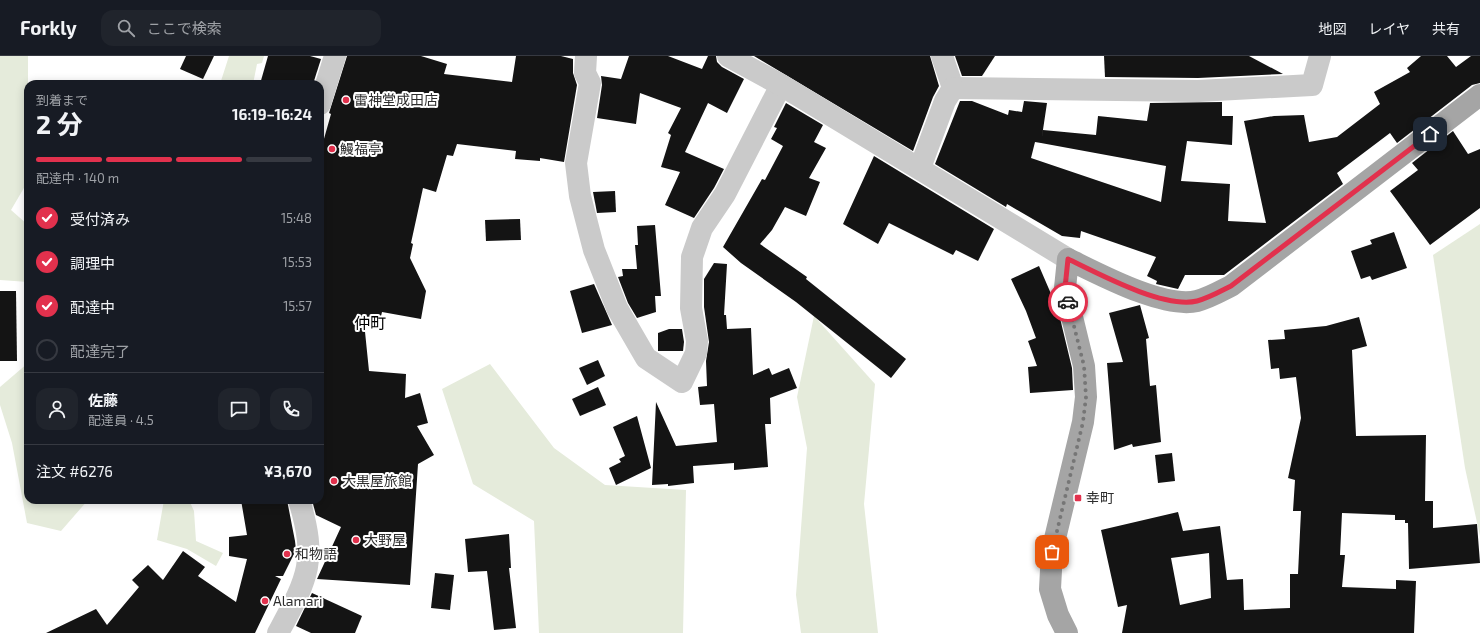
<!DOCTYPE html>
<html lang="ja">
<meta charset="utf-8">
<style>
body{margin:0;font-family:"Exo 2","Noto Sans JP",sans-serif;background:#20242c;color:#f1f3f6;height:100vh;display:flex;flex-direction:column;font-size:15px;white-space:nowrap}
*{box-sizing:border-box;margin:0}
p{font-size:13px;color:#9ea1a6}
.icon{flex:none;width:22px;height:22px;fill:none;stroke:currentColor;stroke-width:2;stroke-linecap:round;stroke-linejoin:round}
.map{position:relative;flex:1;overflow:hidden}
.panel{position:absolute;left:24px;top:24px;width:300px;height:424px;display:flex;flex-direction:column;background:#171b24;border-radius:12px;box-shadow:0 2px 10px #0003}
.panel>*{flex:none}
.pin{position:absolute;display:grid;place-items:center;width:34px;height:34px;color:#fff;margin:-17px;border-radius:8px;box-shadow:0 2px 6px #0006}
.courier{position:absolute;display:grid;place-items:center;width:40px;height:40px;margin:-20px;border:3px solid #e2314d;border-radius:50%;background:#fff;color:#222;box-shadow:0 1px 5px #0007}
.headline em{font-style:normal;font-weight:700}
.headline div{display:flex;flex-direction:column-reverse}
.headline{display:flex;align-items:center;justify-content:space-between;height:68px;padding:0 12px}
h1{font-size:26px;font-weight:700;line-height:30px}
.bar{display:grid;grid-template-columns:repeat(4,1fr);gap:6px 4px;align-content:center;height:48px;padding:0 12px}
.bar i{height:5px;border-radius:3px;background:#363941}
.bar .selected{background:#e2314d}
.bar p{grid-column:span 4}
.line{display:flex;align-items:center;gap:10px;padding:0 12px;border-top:1px solid #363941}
.line div{flex:1}
.round{display:grid;place-items:center;flex:none;width:42px;height:42px;border-radius:12px;background:#20242c}
ol{padding:0 12px;list-style:none}
li{display:flex;align-items:center;gap:12px;height:44px}
li p{margin-inline-start:auto}
li .icon{padding:4px;border-radius:50%;background:#e2314d;color:#fff;stroke-width:4}
li:last-child{color:#9ea1a6}
li i{width:22px;height:22px;border:2px solid #363941;border-radius:50%}
header{display:flex;align-items:center;gap:24px;box-sizing:border-box;height:56px;padding:0 20px;background:#171b24;border-bottom:1px solid #363941}
header strong{font-size:19px}
nav{display:flex;gap:22px;margin-inline-start:auto;font-size:14px}
.search{width:280px;height:36px;background:#20242c;display:flex;align-items:center;gap:10px;box-sizing:border-box;padding:0 14px;border-radius:12px;color:#9ea1a6;font-size:15px}
.map>svg:first-child{display:block}
.green{fill:#e5ebdb}
.building{fill:#141414;fill-rule:evenodd}
.lines{fill:none;stroke-linecap:round;stroke-linejoin:round}
.minor{stroke:#cacaca;stroke-width:22}
.major{stroke:#a5a5a5;stroke-width:22}
.done{stroke:#767676;stroke-width:4;stroke-dasharray:0 7.2}
.route{stroke:#e2314d;stroke-width:5}
.poi-dot{fill:#e2314d;stroke:#fff;stroke-width:1.5}
.labels{text-anchor:middle;stroke-width:4;stroke-linejoin:round;paint-order:stroke}
.poi-label{font-size:14px;fill:#2d2d2d;stroke:#fff;text-anchor:start}
.quarter-label{font-size:16px;fill:#000;stroke:#fff}
</style>
<header>
<strong>Forkly</strong>
<div class="search"><svg class="icon" aria-label="search" viewBox="0 0 24 24"><circle cx="10" cy="10" r="6"/><path d="M15 15l6 6"/></svg>ここで検索</div>
<nav><a>地図</a><a>レイヤ</a><a>共有</a></nav>
</header>
<div class="map">
<svg width="1480" height="577" viewBox="0 0 1480 577">
<rect width="100%" height="100%" fill="#fff"/>
<!-- green -->
<g class="green">
<path d="M0,0H28V125L11,154L28,169V226L0,224Z"/>
<path d="M229,0H264L262,7L257,8L253,28H220Z"/>
<path d="M1480,168V480L1465,412L1433,199Z"/>
<path d="M814,260L875,328L864,448L878,577H801L796,539L807,392L797,341Z"/>
<path d="M28,307V444H88L61,475L27,467L12,387L0,349V331Z"/>
<path d="M490,308L554,392L605,429L686,434L683,577H539L534,465L473,428L442,333Z"/>
<path d="M164,444H189L194,455L196,485L223,497L216,510L187,493L157,484Z"/>
</g>
<!-- building -->
<g class="building">
<path d="M186,0H214L203,23L180,13Z"/>
<path d="M268,0H310L321,3L313,28H260Z"/>
<path d="M347,0H421L447,8L444,18L512,26L516,0H561L573,3V17L577,29L564,106L540,102V105L515,103L516,95L457,88L453,100L447,99L436,136L423,132L411,187L413,188L410,202L426,235L421,263L382,256L379,269L364,266L369,315L406,318L405,342L420,337L428,367L417,370L434,399L418,408L410,529L317,523L341,471L316,459L312,444H320V97L331,58L329,57Z"/>
<path d="M629,0H668L702,13L708,0H716L717,6L722,11L744,23L727,57L708,47L685,96L724,113L714,132L694,162L665,149L680,116L661,111L671,79L668,77L681,52L640,37L636,68L597,62L602,29L601,20L621,23Z"/>
<path d="M754,0H930L939,30L933,41L913,95Z"/>
<path d="M955,0H995L982,20H962Z"/>
<path d="M1104,0H1249L1283,18L1198,22L1105,21Z"/>
<path d="M1421,0H1447L1456,11L1471,0H1480V27L1472,29L1397,87L1390,77L1337,117L1343,128L1224,219H1185L1178,233L1156,228L1157,225L1147,220L1156,201L1081,175L1080,182L1062,180L1007,148L1006,151L935,108L960,45H972L1008,59L1009,54L1022,56L1024,45L1047,47L1041,87L1035,86L1031,102L1161,146L1166,110L1041,87L1043,74L1096,79L1098,60L1147,65L1150,47L1222,46V60H1233L1232,89L1187,85L1181,125L1230,128L1228,165L1266,167L1244,65L1274,60L1304,59L1309,86L1337,81L1380,48L1374,36L1410,16L1407,12Z"/>
<path d="M786,47L823,69L814,86L826,92L809,122L820,126L806,160L785,151L772,174L760,188L807,221L806,223L906,303L891,322L796,246L741,207L723,191L762,123L765,124L783,90L771,83L777,72L774,71Z"/>
<path d="M1453,75L1468,98L1480,93V152L1430,189L1390,135L1418,114L1412,107Z"/>
<path d="M874,100L994,173L978,205L956,194L953,199L889,167L878,188L843,168Z"/>
<path d="M615,135L616,156L597,157L593,136Z"/>
<path d="M520,163L521,184L486,185L485,164Z"/>
<path d="M655,169L661,240H655L656,256L637,262L628,247L618,221L623,220L622,213H637L635,189H638L637,170Z"/>
<path d="M1394,176L1407,212L1372,224L1370,220L1361,223L1351,195L1372,188L1370,184Z"/>
<path d="M714,207L727,208L724,259H726L727,273L751,272L753,319L769,312L772,319L789,312L797,332L770,342L771,368H765L768,411L734,414V407L693,410L694,427L668,430V428L652,429L656,346L676,390L717,386L714,348L700,349L698,331L707,330L706,305L709,286L704,251V223Z"/>
<path d="M1039,210L1058,254L1072,312L1073,334L1030,337L1028,311L1037,310L1028,285L1036,282L1026,255L1011,223Z"/>
<path d="M594,228L612,269L582,277L570,235Z"/>
<path d="M0,235H16L17,305H0Z"/>
<path d="M1140,249L1149,282L1146,283L1150,330L1156,329L1161,386L1133,391L1132,388L1114,394L1107,307L1123,306L1109,257Z"/>
<path d="M1359,261L1367,290L1352,294L1356,380L1426,379L1425,445H1433V472L1477,468L1480,507L1409,513L1408,467H1405V464H1395V459L1342,457L1340,499H1345L1342,531L1396,533V524L1416,525L1414,577H1122L1127,549L1118,551L1101,474L1178,456L1183,475L1220,470L1227,524L1243,523L1244,554L1290,552V518H1298L1301,455H1293L1295,424L1288,422L1301,362L1296,321L1280,323L1279,312L1271,313L1268,284L1285,283L1284,274L1326,270ZM1209,497L1211,542L1180,549L1171,502Z"/>
<path d="M669,273H682L684,286L683,295H658V277Z"/>
<path d="M598,304L605,320L587,329L579,312Z"/>
<path d="M598,331L606,349L580,360L572,343Z"/>
<path d="M637,360L651,412L616,429L609,412L621,406L619,403L625,400L613,371Z"/>
<path d="M1172,397L1175,425L1158,427L1155,399Z"/>
<path d="M241,444H287L295,485L296,494L283,520H275L281,523L255,577H46L96,553L107,569L139,531L132,524L148,509L163,524L183,495L205,511L198,520L236,546L247,503L229,500V481L247,479Z"/>
<path d="M509,478L511,512H509L516,572L494,574L487,515L468,516L465,483Z"/>
<path d="M435,517L454,519L450,554L431,552Z"/>
<path d="M312,537L362,560L355,577H311L296,570Z"/>
</g>
<g class="lines">
<!-- minor -->
<g class="minor">
<path d="M586,0L585,17L590,27L576,107L580,140L594,194L617,252L646,302L682,326L696,297L697,285L691,252L692,201L702,172L725,138L781,29"/>
<path d="M728,0L781,29L1068,203"/>
<path d="M942,0L953,32"/>
<path d="M953,32L1198,35L1312,29L1320,0"/>
<path d="M320,48L335,0"/>
<path d="M920,112L945,45L953,32"/>
<path d="M278,577C307,523 318,506 299,444"/>
</g>
<!-- major -->
<path class="major" d="M1067,577L1058,559L1050,533L1052,495L1083,366L1086,341L1084,310L1065,232L1068,203C1099,218 1164,253 1197,245C1209,242 1221,235 1231,230L1480,39"/>
</g>
<g class="lines">
<!-- done -->
<path class="done" d="M1052,496L1083,366L1086,341L1084,310L1068,246"/>
<!-- route -->
<path class="route" d="M1068,246L1065,232L1068,203C1099,218 1164,253 1197,245C1209,242 1221,235 1231,230L1430,78"/>
</g>
<!-- markers -->
<g class="poi-dot">
<circle cx="346" cy="44" r="4"/>
<circle cx="332" cy="93" r="4"/>
<circle cx="334" cy="425" r="4"/>
<rect x="1074" y="438" width="8" height="8" rx="2"/>
<circle cx="356" cy="484" r="4"/>
<circle cx="287" cy="498" r="4"/>
<circle cx="265" cy="545" r="4"/>
</g>
<g class="labels">
<!-- poi labels -->
<g class="poi-label">
<text x="354" y="49">雷神堂成田店</text>
<text x="340" y="98">鰻福亭</text>
<text x="342" y="430">大黒屋旅館</text>
<text x="1086" y="447">幸町</text>
<text x="364" y="489">大野屋</text>
<text x="295" y="503">和物語</text>
<text x="273" y="550">Alamari</text>
</g>
<!-- quarter labels -->
<g class="quarter-label">
<text x="370" y="273">仲町</text>
</g>
</g>
</svg>
<div class="pin" style="left:1052px;top:496px;background:#ea580c"><svg class="icon" aria-label="bag" viewBox="0 0 24 24"><path d="M5 8h14l-1 12H6zM9 8a3 3 0 0 1 6 0"/></svg></div>
<div class="pin" style="left:1430px;top:78px;background:#1f2937"><svg class="icon" aria-label="home" viewBox="0 0 24 24"><path d="M3 11l9-7 9 7M6 9v11h12V9"/></svg></div>
<div class="courier" style="left:1068px;top:246px"><svg class="icon" aria-label="car" viewBox="0 0 24 24"><path d="M5 17H2v-5l4-1 3-4h7l3 4 3 1v5h-3M9 17h6M6 11h13"/><circle cx="7" cy="17" r="2"/><circle cx="17" cy="17" r="2"/></svg></div>
<section class="panel">
<div class="headline"><div><h1>2 分</h1><p>到着まで</p></div><em>16:19–16:24</em></div>
<div class="bar"><i class="selected"></i><i class="selected"></i><i class="selected"></i><i></i><p>配達中 · 140 m</p></div>
<ol>
<li><svg class="icon" aria-label="check" viewBox="0 0 24 24"><path d="M5 12l5 5 9-10"/></svg>受付済み<p>15:48</p></li>
<li><svg class="icon" aria-label="check" viewBox="0 0 24 24"><path d="M5 12l5 5 9-10"/></svg>調理中<p>15:53</p></li>
<li><svg class="icon" aria-label="check" viewBox="0 0 24 24"><path d="M5 12l5 5 9-10"/></svg>配達中<p>15:57</p></li>
<li><i></i>配達完了</li>
</ol>
<div class="line" style="height:72px"><a class="round"><svg class="icon" aria-label="person" viewBox="0 0 24 24"><circle cx="12" cy="8" r="4"/><path d="M4 21q1-7 8-7t8 7"/></svg></a><div><b>佐藤</b><p>配達員 · 4.5</p></div><a class="round"><svg class="icon" aria-label="chat" viewBox="0 0 24 24"><path d="M4 5h16v11H9l-5 4z"/></svg></a><a class="round"><svg class="icon" aria-label="phone" viewBox="0 0 24 24"><path d="M5 4h4l2 5-3 2q2 4 5 5l2-3 5 2v4C11 20 4 13 5 4z"/></svg></a></div>
<div class="line" style="height:52px"><div>注文 #6276</div><b>¥3,670</b></div>
</section>
</div>
